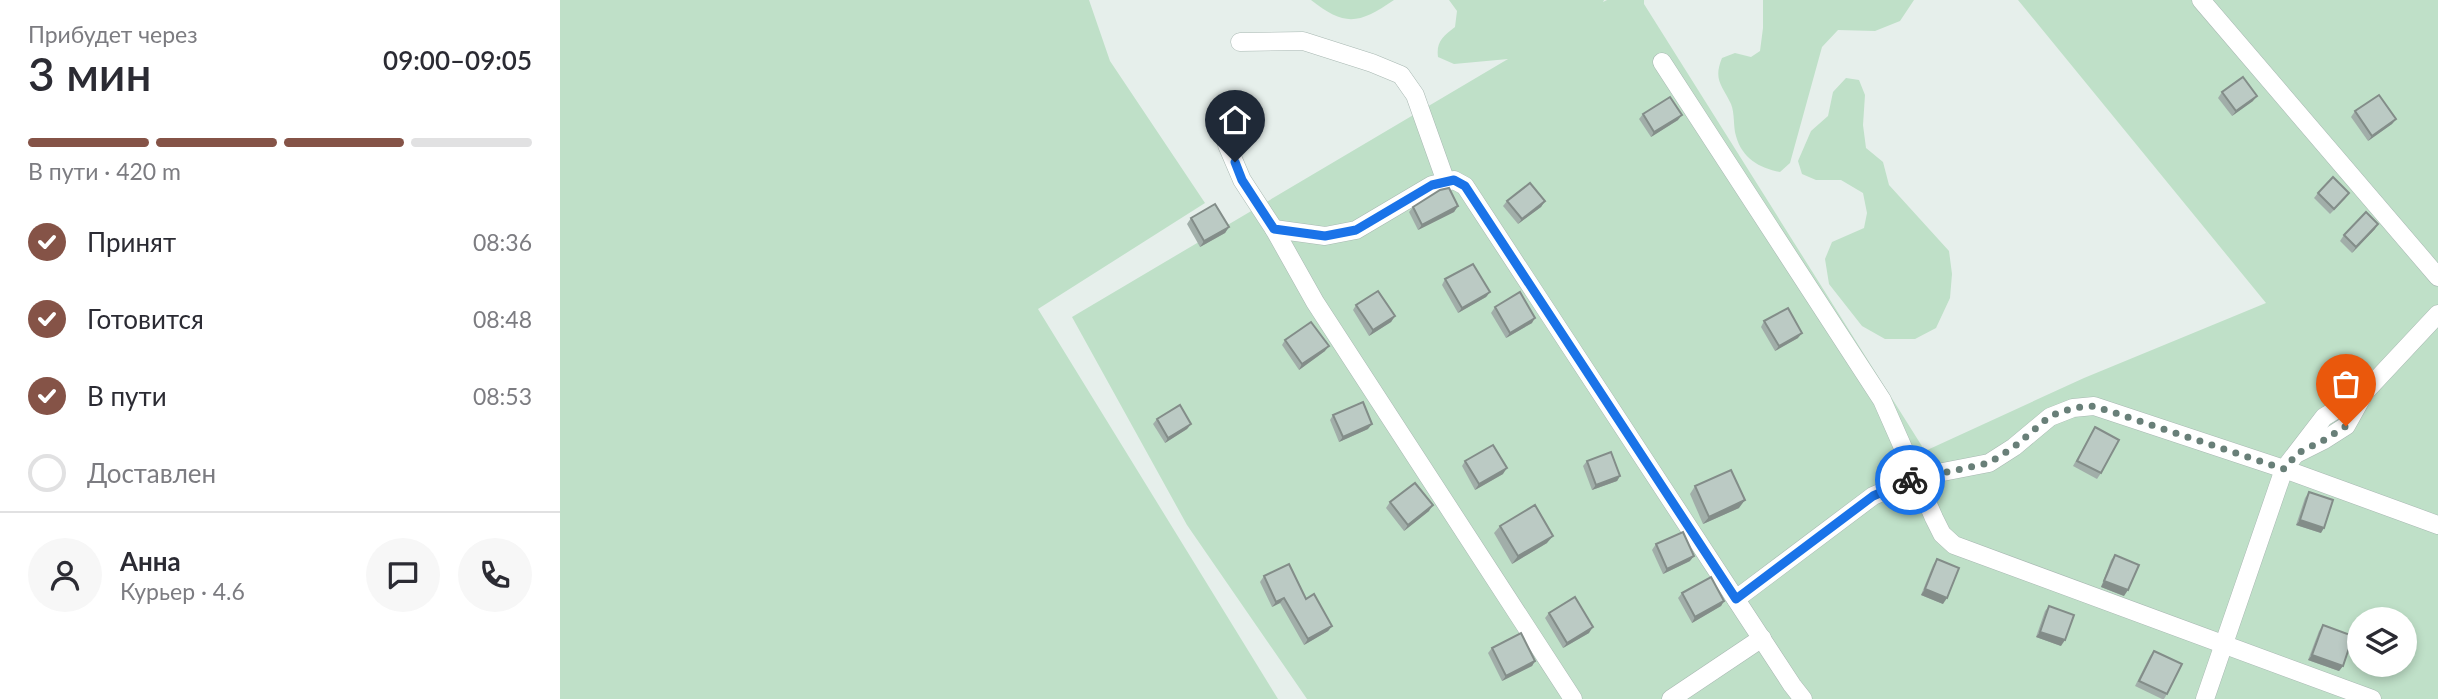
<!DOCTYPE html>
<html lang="ru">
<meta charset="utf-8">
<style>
body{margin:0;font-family:Lato,sans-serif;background:#f7f7f7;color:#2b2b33;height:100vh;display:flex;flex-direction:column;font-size:26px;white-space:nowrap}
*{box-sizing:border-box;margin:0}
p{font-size:23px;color:#7c7c81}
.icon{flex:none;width:38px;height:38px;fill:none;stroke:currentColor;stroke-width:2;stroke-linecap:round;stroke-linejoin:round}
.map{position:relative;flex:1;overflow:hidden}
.panel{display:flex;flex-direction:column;background:#fff;width:560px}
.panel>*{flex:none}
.fabs{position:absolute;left:1787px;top:607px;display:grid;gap:14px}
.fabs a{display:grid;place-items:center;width:70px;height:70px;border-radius:50%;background:#fff;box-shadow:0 4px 10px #0003;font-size:35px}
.pin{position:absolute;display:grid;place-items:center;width:60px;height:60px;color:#fff;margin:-72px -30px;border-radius:50% 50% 50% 0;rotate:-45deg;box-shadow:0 0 7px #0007}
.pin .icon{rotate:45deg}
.courier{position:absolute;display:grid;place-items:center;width:70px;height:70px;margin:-35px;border:5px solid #1a73e8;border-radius:50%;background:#fff;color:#222;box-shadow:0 2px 9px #0007}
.headline em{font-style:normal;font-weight:600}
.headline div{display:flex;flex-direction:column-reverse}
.headline{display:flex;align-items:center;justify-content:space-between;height:119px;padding:0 28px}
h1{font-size:46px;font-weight:600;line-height:52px}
.bar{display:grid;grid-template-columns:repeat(4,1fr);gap:10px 7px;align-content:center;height:84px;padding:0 28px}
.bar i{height:9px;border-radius:5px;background:#e1e1e2}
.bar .selected{background:#855347}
.bar p{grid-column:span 4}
.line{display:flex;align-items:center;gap:18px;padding:0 28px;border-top:2px solid #e1e1e2}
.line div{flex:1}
.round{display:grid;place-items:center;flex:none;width:74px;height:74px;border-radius:37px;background:#f7f7f7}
ol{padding:0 28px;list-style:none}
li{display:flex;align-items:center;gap:21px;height:77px}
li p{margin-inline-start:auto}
li .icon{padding:7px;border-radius:50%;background:#855347;color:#fff;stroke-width:4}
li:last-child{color:#7c7c81}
li i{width:38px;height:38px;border:4px solid #e1e1e2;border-radius:50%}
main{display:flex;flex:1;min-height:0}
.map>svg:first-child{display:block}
.green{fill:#bfe0c8;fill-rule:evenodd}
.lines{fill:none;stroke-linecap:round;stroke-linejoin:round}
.minor-casing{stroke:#a8b8b2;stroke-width:19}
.minor{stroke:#fff;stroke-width:18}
.wall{fill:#a1aea9}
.shaded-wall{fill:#838d89}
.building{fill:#bbcac4;stroke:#838d89;stroke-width:2}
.done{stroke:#687f78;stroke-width:7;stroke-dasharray:0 12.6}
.route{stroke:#1a73e8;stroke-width:9}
</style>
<main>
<section class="panel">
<div class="headline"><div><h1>3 мин</h1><p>Прибудет через</p></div><em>09:00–09:05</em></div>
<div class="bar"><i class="selected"></i><i class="selected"></i><i class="selected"></i><i></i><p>В пути · 420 m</p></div>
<ol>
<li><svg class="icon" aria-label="check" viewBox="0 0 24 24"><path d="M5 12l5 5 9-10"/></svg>Принят<p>08:36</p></li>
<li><svg class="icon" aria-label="check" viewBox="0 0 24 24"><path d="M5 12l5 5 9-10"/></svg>Готовится<p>08:48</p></li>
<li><svg class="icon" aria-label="check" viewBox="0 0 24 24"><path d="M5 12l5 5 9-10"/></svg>В пути<p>08:53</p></li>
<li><i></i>Доставлен</li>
</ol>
<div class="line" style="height:126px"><a class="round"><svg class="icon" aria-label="person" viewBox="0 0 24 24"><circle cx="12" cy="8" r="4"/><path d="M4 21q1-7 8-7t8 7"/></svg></a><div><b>Анна</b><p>Курьер · 4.6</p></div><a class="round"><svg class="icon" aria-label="chat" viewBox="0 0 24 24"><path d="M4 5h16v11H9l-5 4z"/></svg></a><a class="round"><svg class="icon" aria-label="phone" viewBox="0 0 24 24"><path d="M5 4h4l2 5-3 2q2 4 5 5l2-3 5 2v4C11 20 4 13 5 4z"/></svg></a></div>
</section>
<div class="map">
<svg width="1878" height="699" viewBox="0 0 1878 699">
<rect width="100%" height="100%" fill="#e6efeb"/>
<!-- green -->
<g class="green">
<path d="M0,0H529L550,61L645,203L478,309L718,699H0Z"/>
<path d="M751,0H834C799,24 785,27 751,0Z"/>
<path d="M889,0H1044L1043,2L1047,0H1084V4L1365,451L1524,378L1706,303L1458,0H1878V699H747L627,525L512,317L948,59L894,64L878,57C876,42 883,36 895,27L897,11ZM1799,620H1844V665H1799Z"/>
<path d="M1203,0H1354L1340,21L1315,31L1278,30L1262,47L1230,163L1220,172C1199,168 1182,158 1176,136C1173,126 1175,114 1171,104C1162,85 1153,80 1162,58L1175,53L1191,57L1200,51L1203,28Z"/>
<path d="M1286,78L1299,80L1305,95L1303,125L1306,148L1323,162L1329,185L1389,251L1392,274L1390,298L1376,328L1355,339H1325L1302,326L1269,284L1265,259L1272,242L1304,228L1307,213L1303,193L1281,180H1256L1242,174L1238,161L1251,131L1268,116L1273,92Z"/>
</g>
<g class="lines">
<!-- minor casing -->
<g class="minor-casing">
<g id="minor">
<path d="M1641,0L1878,277"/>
<path d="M680,42L743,41L812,63L841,75L855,95L886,182"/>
<path d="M1102,62L1322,400L1374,518L1382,534L1394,545L1812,699"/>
<path d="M667,145L682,180L714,229L755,302L1013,699"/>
<path d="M714,229L765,236L796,230L872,185L894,180L905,186L1232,685L1243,699"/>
<path d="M1738,453L1764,440L1786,426L1805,392L1878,314"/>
<path d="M1176,599L1313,496L1357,477L1429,463L1454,447L1490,417L1513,408L1534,406L1724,469L1878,525"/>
<path d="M1111,699L1202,638"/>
<path d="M1645,699L1724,469L1764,417L1805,392"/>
</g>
</g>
<!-- minor -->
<use href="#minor" class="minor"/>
</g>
<!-- wall -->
<g class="wall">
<path d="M1662,92L1693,101L1672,116L1658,98Z"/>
<path d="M1795,111L1836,119L1832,124L1808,141L1791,117Z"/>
<path d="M1083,114L1118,120L1091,137L1079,119Z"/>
<path d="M1758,193H1789L1785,199L1770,214L1754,198Z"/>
<path d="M947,201H985L981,207L958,224L943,206Z"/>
<path d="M898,206L894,212L858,230L849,212L853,207Z"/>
<path d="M631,218L669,227L665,233L640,247L627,224Z"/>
<path d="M1815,229L1792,253L1780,241L1784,235Z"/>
<path d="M885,279L930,292L926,297L898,313L882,285Z"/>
<path d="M796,305L835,316L831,322L809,336L793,310Z"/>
<path d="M935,307L972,323L946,338L931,313Z"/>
<path d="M1204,321L1238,338L1215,351L1201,327Z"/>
<path d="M725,340L765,351L739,370L722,345Z"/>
<path d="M773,415L808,429L779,442L770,420Z"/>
<path d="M597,419L631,424L627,429L605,443L593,424Z"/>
<path d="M1535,427L1541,473L1537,479L1513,466Z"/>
<path d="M905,461L943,474L915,490L902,466Z"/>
<path d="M1027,461L1060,476L1057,481L1032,490L1023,466Z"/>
<path d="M1135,486L1179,508L1143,524L1130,494Z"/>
<path d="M1749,492L1761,533L1736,525L1745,498Z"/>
<path d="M830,502L869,511L844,531L826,508Z"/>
<path d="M940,526L987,543L952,564L934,533Z"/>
<path d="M1096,544L1130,561L1103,574L1092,550Z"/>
<path d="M1555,555L1564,596L1541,587L1551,560Z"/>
<path d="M1377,559L1383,604L1361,595L1373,565Z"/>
<path d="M704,576L746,599L772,626L768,631L744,645L720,603L712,607L700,582Z"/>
<path d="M1122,593L1164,601L1161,606L1132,623L1118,598Z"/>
<path d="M1489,606L1501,646L1476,637L1485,611Z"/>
<path d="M989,613L1029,633L1003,648L985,618Z"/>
<path d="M1763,625L1783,666L1779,671L1748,660L1759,631Z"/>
<path d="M932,648L975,661L972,666L942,681L928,653Z"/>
<path d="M1594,651L1607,694L1604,699H1602L1575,686L1590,656Z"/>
</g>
<!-- shaded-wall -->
<g class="shaded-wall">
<path d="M1697,96L1693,101L1672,116L1676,111Z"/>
<path d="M1122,115L1118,120L1091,137L1094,132Z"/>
<path d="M1836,119L1832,124L1808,141L1812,136Z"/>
<path d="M985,201L981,207L958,224L962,219Z"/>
<path d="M898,206L894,212L858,230L862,225Z"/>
<path d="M1818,224L1815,229L1792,253L1796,247Z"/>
<path d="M669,227L665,233L640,247L644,241Z"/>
<path d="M930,292L926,297L898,313L902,308Z"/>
<path d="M835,316L831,322L809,336L813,330Z"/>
<path d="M975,318L972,323L946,338L950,333Z"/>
<path d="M1242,333L1238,338L1215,351L1219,346Z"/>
<path d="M769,346L765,351L739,370L742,364Z"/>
<path d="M631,424L627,429L605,443L608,438Z"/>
<path d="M812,424L808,429L779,442L783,437Z"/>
<path d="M947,468L943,474L915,490L919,484Z"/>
<path d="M1060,476L1057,481L1032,490L1036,485Z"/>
<path d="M1185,500L1179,508L1143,524L1149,517Z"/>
<path d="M873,505L869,511L844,531L848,525Z"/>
<path d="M1740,520L1764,528L1761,533L1736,525Z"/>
<path d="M993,536L987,543L952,564L958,556Z"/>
<path d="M1134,556L1130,561L1103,574L1107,569Z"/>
<path d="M1544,581L1568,590L1564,596L1541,587Z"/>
<path d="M1365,589L1387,598L1383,604L1361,595Z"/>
<path d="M724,598L720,603L712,607L716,602Z"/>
<path d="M1164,601L1161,606L1132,623L1135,617Z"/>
<path d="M772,626L768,631L744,645L748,639Z"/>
<path d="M1033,627L1029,633L1003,648L1007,643Z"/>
<path d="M1480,632L1505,640L1501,646L1476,637Z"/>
<path d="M1752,655L1783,666L1779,671L1748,660Z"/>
<path d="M975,661L972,666L942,681L946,676Z"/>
</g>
<!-- building -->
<g class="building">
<path d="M1683,77L1697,96L1676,111L1662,92Z"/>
<path d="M1819,95L1836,119L1812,136L1795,111Z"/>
<path d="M1110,97L1122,115L1094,132L1083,114Z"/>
<path d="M1773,177L1789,193L1774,209L1758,193Z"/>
<path d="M970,183L985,201L962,219L947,201Z"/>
<path d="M889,188L898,206L862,225L853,207L880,190Z"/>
<path d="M655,204L669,227L644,241L631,218Z"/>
<path d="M1806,212L1818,224L1796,247L1784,235Z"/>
<path d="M913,264L930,292L902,308L885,279Z"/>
<path d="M818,291L835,316L813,330L796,305Z"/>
<path d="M960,292L975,318L950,333L935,307Z"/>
<path d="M1228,308L1242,333L1219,346L1204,321Z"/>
<path d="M751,322L769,346L742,364L725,340Z"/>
<path d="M803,402L812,424L783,437L773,415Z"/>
<path d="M620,405L631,424L608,438L597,419Z"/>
<path d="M1535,427L1559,440L1541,473L1517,461Z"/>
<path d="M933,445L947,468L919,484L905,461Z"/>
<path d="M1051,452L1060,476L1036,485L1027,461Z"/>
<path d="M1171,470L1185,500L1149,517L1135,486Z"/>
<path d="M855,483L873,505L848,525L830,502Z"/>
<path d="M1749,492L1773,500L1764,528L1740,520Z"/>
<path d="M975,505L993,536L958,556L940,526Z"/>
<path d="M1123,532L1134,556L1107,569L1096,544Z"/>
<path d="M1555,555L1579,565L1568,590L1544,581Z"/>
<path d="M1377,559L1399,568L1387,598L1365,589Z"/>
<path d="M729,564L746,599L754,594L772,626L748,639L724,598L716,602L704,576Z"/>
<path d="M1151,577L1164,601L1135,617L1122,593Z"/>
<path d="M1015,597L1033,627L1007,643L989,613Z"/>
<path d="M1489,606L1514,615L1505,640L1480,632Z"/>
<path d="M1763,625L1793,636L1783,666L1752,655Z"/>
<path d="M961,633L975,661L946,676L932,648Z"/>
<path d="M1594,651L1622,664L1607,694L1579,681Z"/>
</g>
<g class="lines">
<!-- done -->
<path class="done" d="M1350,480L1429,463L1454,447L1490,416L1513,408L1534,406L1724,469L1738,453L1764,440L1786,426"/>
<!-- route -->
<path class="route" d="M675,162L682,180L714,229L765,236L796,230L872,185L894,180L905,186L1176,599L1313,496L1350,480"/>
</g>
</svg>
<div class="fabs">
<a><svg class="icon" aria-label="layers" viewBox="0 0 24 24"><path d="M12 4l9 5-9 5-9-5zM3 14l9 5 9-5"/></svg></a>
</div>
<div class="pin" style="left:1786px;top:426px;background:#ea580c"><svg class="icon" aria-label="bag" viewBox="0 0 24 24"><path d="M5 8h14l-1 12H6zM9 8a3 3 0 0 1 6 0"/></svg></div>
<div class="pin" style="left:675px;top:162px;background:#1f2937"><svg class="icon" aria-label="home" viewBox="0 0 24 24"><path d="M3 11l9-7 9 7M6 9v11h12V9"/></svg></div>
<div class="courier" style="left:1350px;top:480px"><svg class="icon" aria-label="bike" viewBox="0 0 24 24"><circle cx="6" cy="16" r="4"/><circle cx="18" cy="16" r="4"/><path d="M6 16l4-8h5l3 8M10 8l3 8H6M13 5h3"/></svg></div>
</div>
</main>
